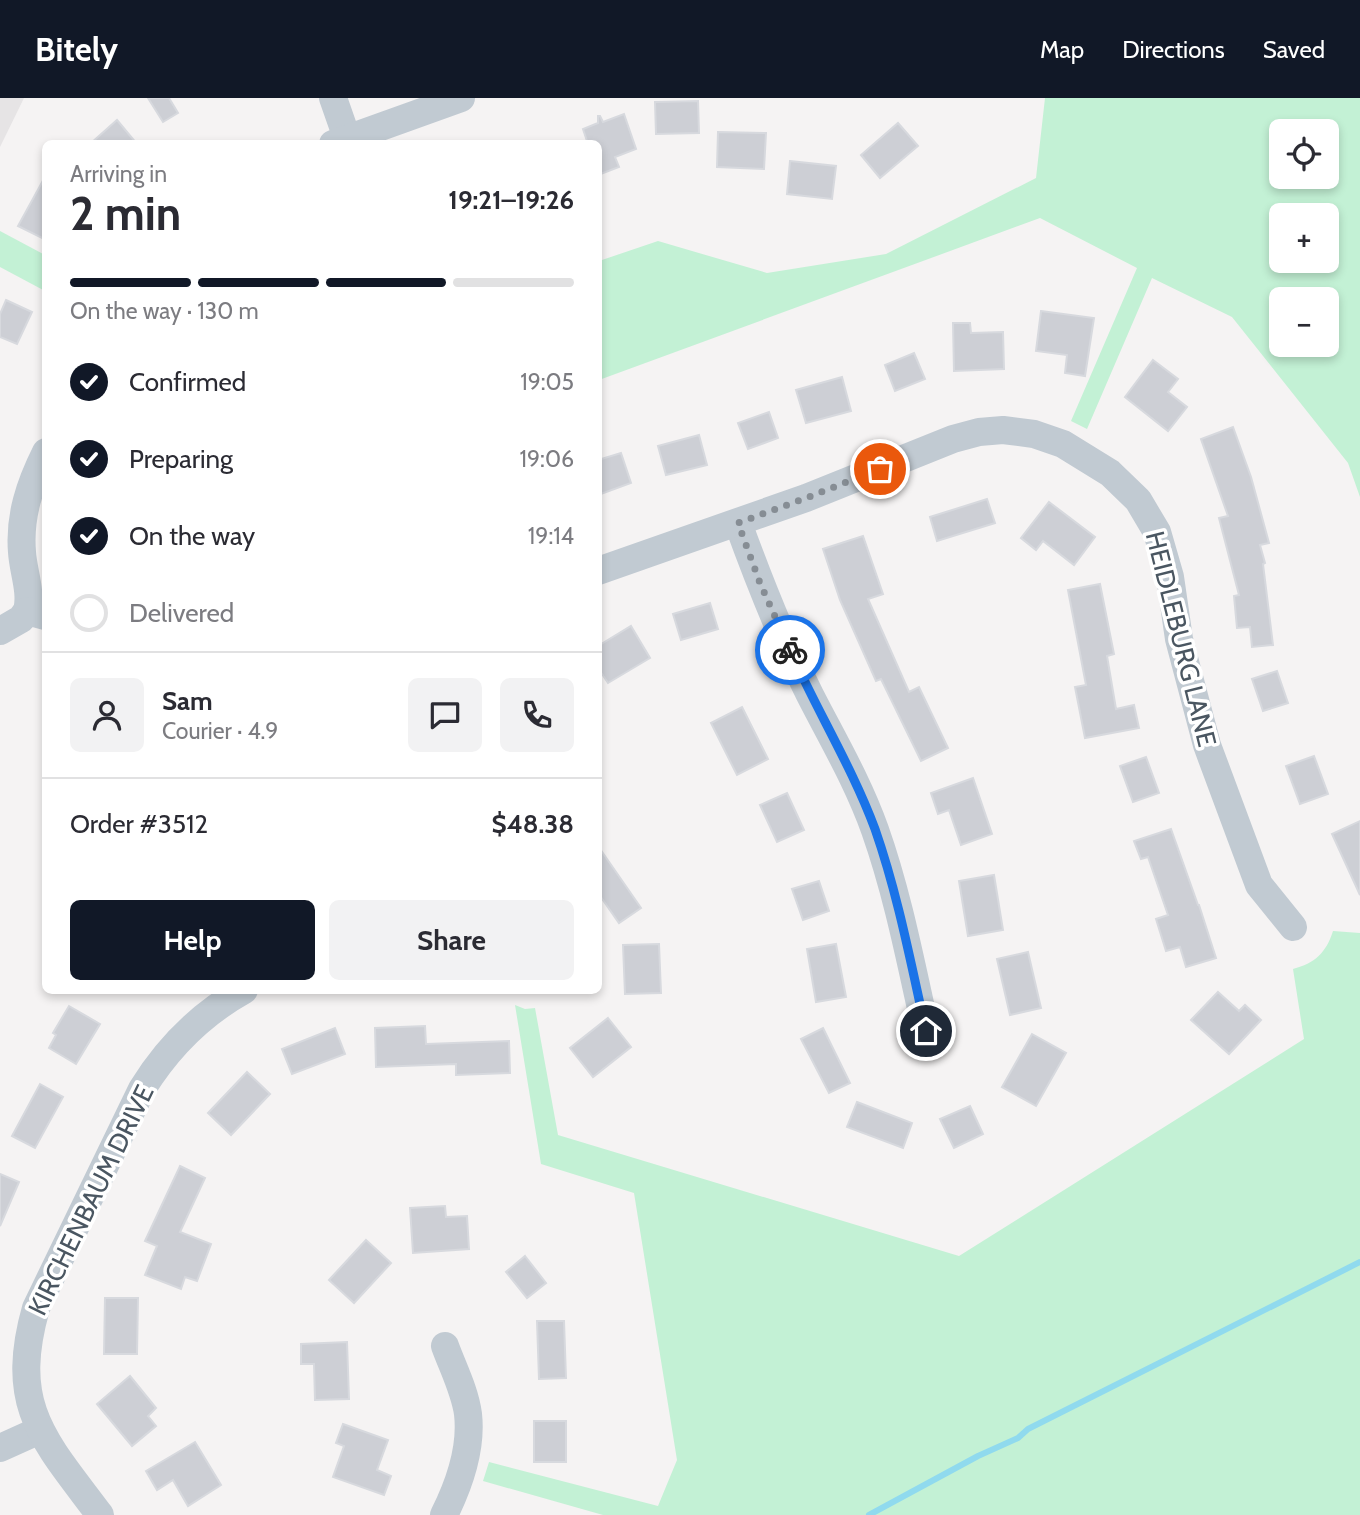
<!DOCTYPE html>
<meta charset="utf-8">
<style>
body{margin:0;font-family:Cabin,sans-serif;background:#f2f2f3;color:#2b2b33;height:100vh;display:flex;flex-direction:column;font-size:26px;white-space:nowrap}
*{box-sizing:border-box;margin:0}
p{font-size:23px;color:#7c7c81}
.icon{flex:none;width:38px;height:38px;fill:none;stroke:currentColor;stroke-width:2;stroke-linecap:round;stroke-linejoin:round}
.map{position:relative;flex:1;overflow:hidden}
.drawer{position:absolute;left:42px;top:42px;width:560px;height:854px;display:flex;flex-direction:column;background:#fff;border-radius:10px;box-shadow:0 4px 10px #0003}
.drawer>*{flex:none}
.fabs{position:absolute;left:1269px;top:21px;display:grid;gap:14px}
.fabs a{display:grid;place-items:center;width:70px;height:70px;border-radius:10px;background:#fff;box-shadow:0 4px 10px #0003;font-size:35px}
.pin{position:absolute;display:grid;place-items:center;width:60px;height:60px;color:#fff;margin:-30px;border:4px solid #fff;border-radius:50%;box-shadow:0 2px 7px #0007}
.courier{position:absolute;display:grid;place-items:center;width:70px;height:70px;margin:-35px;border:5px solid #1a73e8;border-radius:50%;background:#fff;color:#222;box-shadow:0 2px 9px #0007}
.head em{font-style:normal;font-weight:800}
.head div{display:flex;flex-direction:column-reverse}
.head{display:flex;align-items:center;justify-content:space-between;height:119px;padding:0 28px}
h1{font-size:46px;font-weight:800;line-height:52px}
.bar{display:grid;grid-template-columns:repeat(4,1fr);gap:10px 7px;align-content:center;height:84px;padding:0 28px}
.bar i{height:9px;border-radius:5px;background:#e1e1e2}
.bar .selected{background:#111827}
.bar p{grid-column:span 4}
.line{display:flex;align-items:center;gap:18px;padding:0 28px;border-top:2px solid #e1e1e2}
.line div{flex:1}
.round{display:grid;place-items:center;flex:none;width:74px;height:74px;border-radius:10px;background:#f2f2f3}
ol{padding:0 28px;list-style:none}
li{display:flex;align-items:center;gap:21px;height:77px}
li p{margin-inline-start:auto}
li .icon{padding:7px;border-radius:50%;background:#111827;color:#fff;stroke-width:4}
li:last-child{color:#7c7c81}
li i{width:38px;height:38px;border:4px solid #e1e1e2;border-radius:50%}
.action{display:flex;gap:14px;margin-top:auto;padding:14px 28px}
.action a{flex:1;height:80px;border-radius:10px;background:#111827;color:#fff;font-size:28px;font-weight:800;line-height:80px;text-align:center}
.action a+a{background:#f2f2f3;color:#2b2b33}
header{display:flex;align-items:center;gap:42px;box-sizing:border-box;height:98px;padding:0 35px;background:#111827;color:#fff}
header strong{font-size:33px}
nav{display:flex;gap:38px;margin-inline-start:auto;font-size:24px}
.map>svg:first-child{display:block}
.education{fill:#e6e4e5}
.green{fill:#c3f1d5;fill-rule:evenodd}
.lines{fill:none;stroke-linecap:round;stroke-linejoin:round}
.stream{stroke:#90daee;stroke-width:6}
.building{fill:#cdcfd5;stroke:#d7d9de;stroke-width:2}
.minor{stroke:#c1cad2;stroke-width:28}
.done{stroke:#868d94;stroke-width:7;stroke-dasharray:0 12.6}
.route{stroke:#1a73e8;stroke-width:9}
.labels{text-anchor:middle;stroke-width:7;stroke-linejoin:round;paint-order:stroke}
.street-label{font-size:26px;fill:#4a5661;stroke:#fff}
</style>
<header>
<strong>Bitely</strong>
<nav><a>Map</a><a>Directions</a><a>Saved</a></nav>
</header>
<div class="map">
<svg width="1360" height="1417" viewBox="0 0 1360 1417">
<rect width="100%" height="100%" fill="#f5f3f3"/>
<!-- education -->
<path class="education" d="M0,0H24L0,49Z"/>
<!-- green -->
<g class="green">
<path d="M1045,0H1360V399L1348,365L1232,219L1152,180L1087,331L1071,323L1137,170L1040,120L599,282V163L658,143L767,175L886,156L1036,80ZM1326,33V79H1281V33ZM1326,117V163H1281V117ZM1281,201H1326V247H1281Z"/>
<path d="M0,133L45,157V193L0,169Z"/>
<path d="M1333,833L1360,835V1417H603L483,1383L489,1364L658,1408L677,1362L634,1095L541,1066L515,907L525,911L535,910L558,1037L959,1158L1304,941L1293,871C1315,865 1326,855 1333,833Z"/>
</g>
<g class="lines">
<!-- stream -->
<path class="stream" d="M869,1417L978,1358L1018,1340L1028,1331L1360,1164"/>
</g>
<!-- building -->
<g class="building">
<path d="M148,0H169L178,15L163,24Z"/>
<path d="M698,3L699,35L656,36L655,4Z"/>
<path d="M624,16L636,51L615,59L619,69L598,77V46H588L583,31L598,25V18H600L603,24Z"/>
<path d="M117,22L137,46H90Z"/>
<path d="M898,25L918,48L880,80L861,57Z"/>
<path d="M718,34L766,35L764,71L717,69Z"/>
<path d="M790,63L836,68L832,101L787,96Z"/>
<path d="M46,77V142L18,128Z"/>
<path d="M6,202L32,214L17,246L0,239V216Z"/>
<path d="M1041,213L1094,220L1085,278L1065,275L1067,257L1036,253Z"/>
<path d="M953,225H970L971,235L1003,234L1004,271L954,273Z"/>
<path d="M914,255L925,281L895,293L885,267Z"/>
<path d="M1153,262L1178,281L1168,294L1187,309L1168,333L1125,299Z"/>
<path d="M842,279L851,313L806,325L796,292Z"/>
<path d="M769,314L778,340L748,351L738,325Z"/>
<path d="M1233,329L1251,379L1269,445L1260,447L1265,465L1263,466L1273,547L1252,549L1250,529L1237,530L1234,498L1239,497L1219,420L1228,418L1201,341Z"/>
<path d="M699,337L707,367L666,377L658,348Z"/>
<path d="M621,355L631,385L598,397V362Z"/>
<path d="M987,401L995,425L937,443L930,419Z"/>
<path d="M1049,404L1095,439L1074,467L1043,443L1036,452L1021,440Z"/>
<path d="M863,438L883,496L868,501L909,594L919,589L948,650L921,663L881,581L876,583L840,502L823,451Z"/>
<path d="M1100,486L1114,556L1107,558L1116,611L1134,607L1139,630L1085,640L1075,589L1086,587L1068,492Z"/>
<path d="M710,505L718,531L681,542L673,516Z"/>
<path d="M631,528L650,560L608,585L598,570V548Z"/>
<path d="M1277,573L1288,605L1263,613L1252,581Z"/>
<path d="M742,609L768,661L737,677L711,625Z"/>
<path d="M1314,658L1328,696L1300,706L1286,668Z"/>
<path d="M1146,659L1159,695L1133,704L1120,668Z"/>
<path d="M973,680L992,736L961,747L949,712L938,716L931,695Z"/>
<path d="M787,695L804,732L777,744L760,707Z"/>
<path d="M1360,723V797L1332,736Z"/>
<path d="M1171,731L1198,807H1199L1216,860L1186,869L1180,849L1166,853L1156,821L1168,817L1148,759L1141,761L1134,743Z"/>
<path d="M598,748L641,810L619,825L598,795Z"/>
<path d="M994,777L1003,832L968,838L959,783Z"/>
<path d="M819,783L829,813L803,822L792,791Z"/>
<path d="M659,846L661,895L625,896L623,847Z"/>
<path d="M836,846L846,899L816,904L807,851Z"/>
<path d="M1028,854L1041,910L1010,917L997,861Z"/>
<path d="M1218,894L1239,913L1245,907L1261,922L1229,956L1191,922Z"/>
<path d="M69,908L100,926L76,966L49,950L56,937L53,935Z"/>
<path d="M608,920L631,949L593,979L570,950Z"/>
<path d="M425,928L426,946L509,943L510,975L456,977V966L376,969L375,930Z"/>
<path d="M335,930L345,956L292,976L282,951Z"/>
<path d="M823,930L850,985L829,995L801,941Z"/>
<path d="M1032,936L1066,955L1036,1008L1002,989Z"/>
<path d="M247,974L270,996L231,1037L208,1015Z"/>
<path d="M40,986L63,999L35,1050L12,1038Z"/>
<path d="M857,1004L912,1025L903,1050L847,1029Z"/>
<path d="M970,1008L983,1036L954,1050L940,1021Z"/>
<path d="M180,1068L205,1080L180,1134L211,1146L197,1183L185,1179L181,1191L145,1177L157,1148L145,1143Z"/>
<path d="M0,1076L19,1084L0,1128Z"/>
<path d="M445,1108L446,1119L467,1118L469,1151L413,1155L410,1110Z"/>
<path d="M366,1142L391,1165L354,1205L329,1182Z"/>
<path d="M525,1158L546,1185L527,1200L506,1174Z"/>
<path d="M105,1200H138L137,1256H104Z"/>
<path d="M537,1223H564L566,1280L539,1281Z"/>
<path d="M347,1244L349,1301L315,1302L314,1266H301V1246Z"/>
<path d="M130,1278L156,1310L148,1318L156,1328L132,1348L97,1306Z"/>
<rect x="534" y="1323" width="32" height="41"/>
<path d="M343,1326L388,1342L377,1372L391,1378L384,1397L333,1379L344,1348L336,1345Z"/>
<path d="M195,1344L221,1387L188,1408L173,1382L157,1392L146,1373Z"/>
</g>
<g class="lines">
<!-- minor -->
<g class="minor">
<path d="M333,0L347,40"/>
<path d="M333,46L461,0"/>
<path d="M738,425C759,483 782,541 810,597C833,642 858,684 875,732C898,797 911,866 926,933"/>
<path d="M598,473L806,400L953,341L979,334L1003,332L1034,336L1063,346L1110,375L1138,402L1157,434L1170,479L1179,541L1207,647L1259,787L1293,829"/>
<path d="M27,513C32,494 23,473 22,454C19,418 30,386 46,354"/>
<path d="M0,533L21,521L27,513L45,518"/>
<path d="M0,1350L40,1332"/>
<path d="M100,1417C44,1342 8,1309 36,1210L142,991C168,949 201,916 244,892"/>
<path d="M444,1417C459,1387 472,1351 468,1316C465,1293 453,1270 445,1248"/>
</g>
</g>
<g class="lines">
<!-- done -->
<path class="done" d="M790,552L760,485L738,425L806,400L880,371"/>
<!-- route -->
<path class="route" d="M790,552C817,613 852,669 875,731C898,797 911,866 926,933"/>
</g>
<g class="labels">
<!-- street labels -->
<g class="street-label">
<text transform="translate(1181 541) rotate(76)" y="9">HEIDLEBURG LANE</text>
<text transform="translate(91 1102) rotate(-64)" y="9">KIRCHENBAUM DRIVE</text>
</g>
</g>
</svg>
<div class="fabs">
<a><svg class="icon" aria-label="locate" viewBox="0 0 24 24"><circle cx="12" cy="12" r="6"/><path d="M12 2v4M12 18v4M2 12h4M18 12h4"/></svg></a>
<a>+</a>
<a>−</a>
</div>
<div class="pin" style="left:880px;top:371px;background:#ea580c"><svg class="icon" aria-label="bag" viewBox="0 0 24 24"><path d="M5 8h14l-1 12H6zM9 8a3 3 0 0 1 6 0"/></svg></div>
<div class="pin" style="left:926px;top:933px;background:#1f2937"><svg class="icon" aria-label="home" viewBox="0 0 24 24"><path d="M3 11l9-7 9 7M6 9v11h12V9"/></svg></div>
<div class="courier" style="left:790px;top:552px"><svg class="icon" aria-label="bike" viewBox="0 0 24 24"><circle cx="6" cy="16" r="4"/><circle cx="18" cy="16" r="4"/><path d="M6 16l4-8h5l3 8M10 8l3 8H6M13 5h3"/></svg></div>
<section class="drawer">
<div class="head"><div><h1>2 min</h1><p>Arriving in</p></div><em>19:21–19:26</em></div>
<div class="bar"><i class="selected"></i><i class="selected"></i><i class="selected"></i><i></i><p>On the way · 130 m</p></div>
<ol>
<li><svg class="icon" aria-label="check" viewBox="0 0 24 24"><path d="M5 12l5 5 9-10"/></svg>Confirmed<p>19:05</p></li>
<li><svg class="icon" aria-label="check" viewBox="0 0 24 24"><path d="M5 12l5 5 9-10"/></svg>Preparing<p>19:06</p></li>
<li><svg class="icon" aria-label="check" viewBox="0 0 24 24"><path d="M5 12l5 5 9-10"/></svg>On the way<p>19:14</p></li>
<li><i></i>Delivered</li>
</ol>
<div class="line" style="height:126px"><a class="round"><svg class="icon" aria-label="person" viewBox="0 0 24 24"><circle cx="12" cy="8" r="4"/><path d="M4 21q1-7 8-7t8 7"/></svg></a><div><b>Sam</b><p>Courier · 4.9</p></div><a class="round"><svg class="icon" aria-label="chat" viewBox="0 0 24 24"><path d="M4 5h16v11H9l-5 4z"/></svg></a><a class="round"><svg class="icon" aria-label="phone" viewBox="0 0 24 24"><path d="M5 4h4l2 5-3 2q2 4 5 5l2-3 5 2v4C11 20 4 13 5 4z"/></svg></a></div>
<div class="line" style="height:91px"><div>Order #3512</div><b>$48.38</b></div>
<div class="action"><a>Help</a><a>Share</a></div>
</section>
</div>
